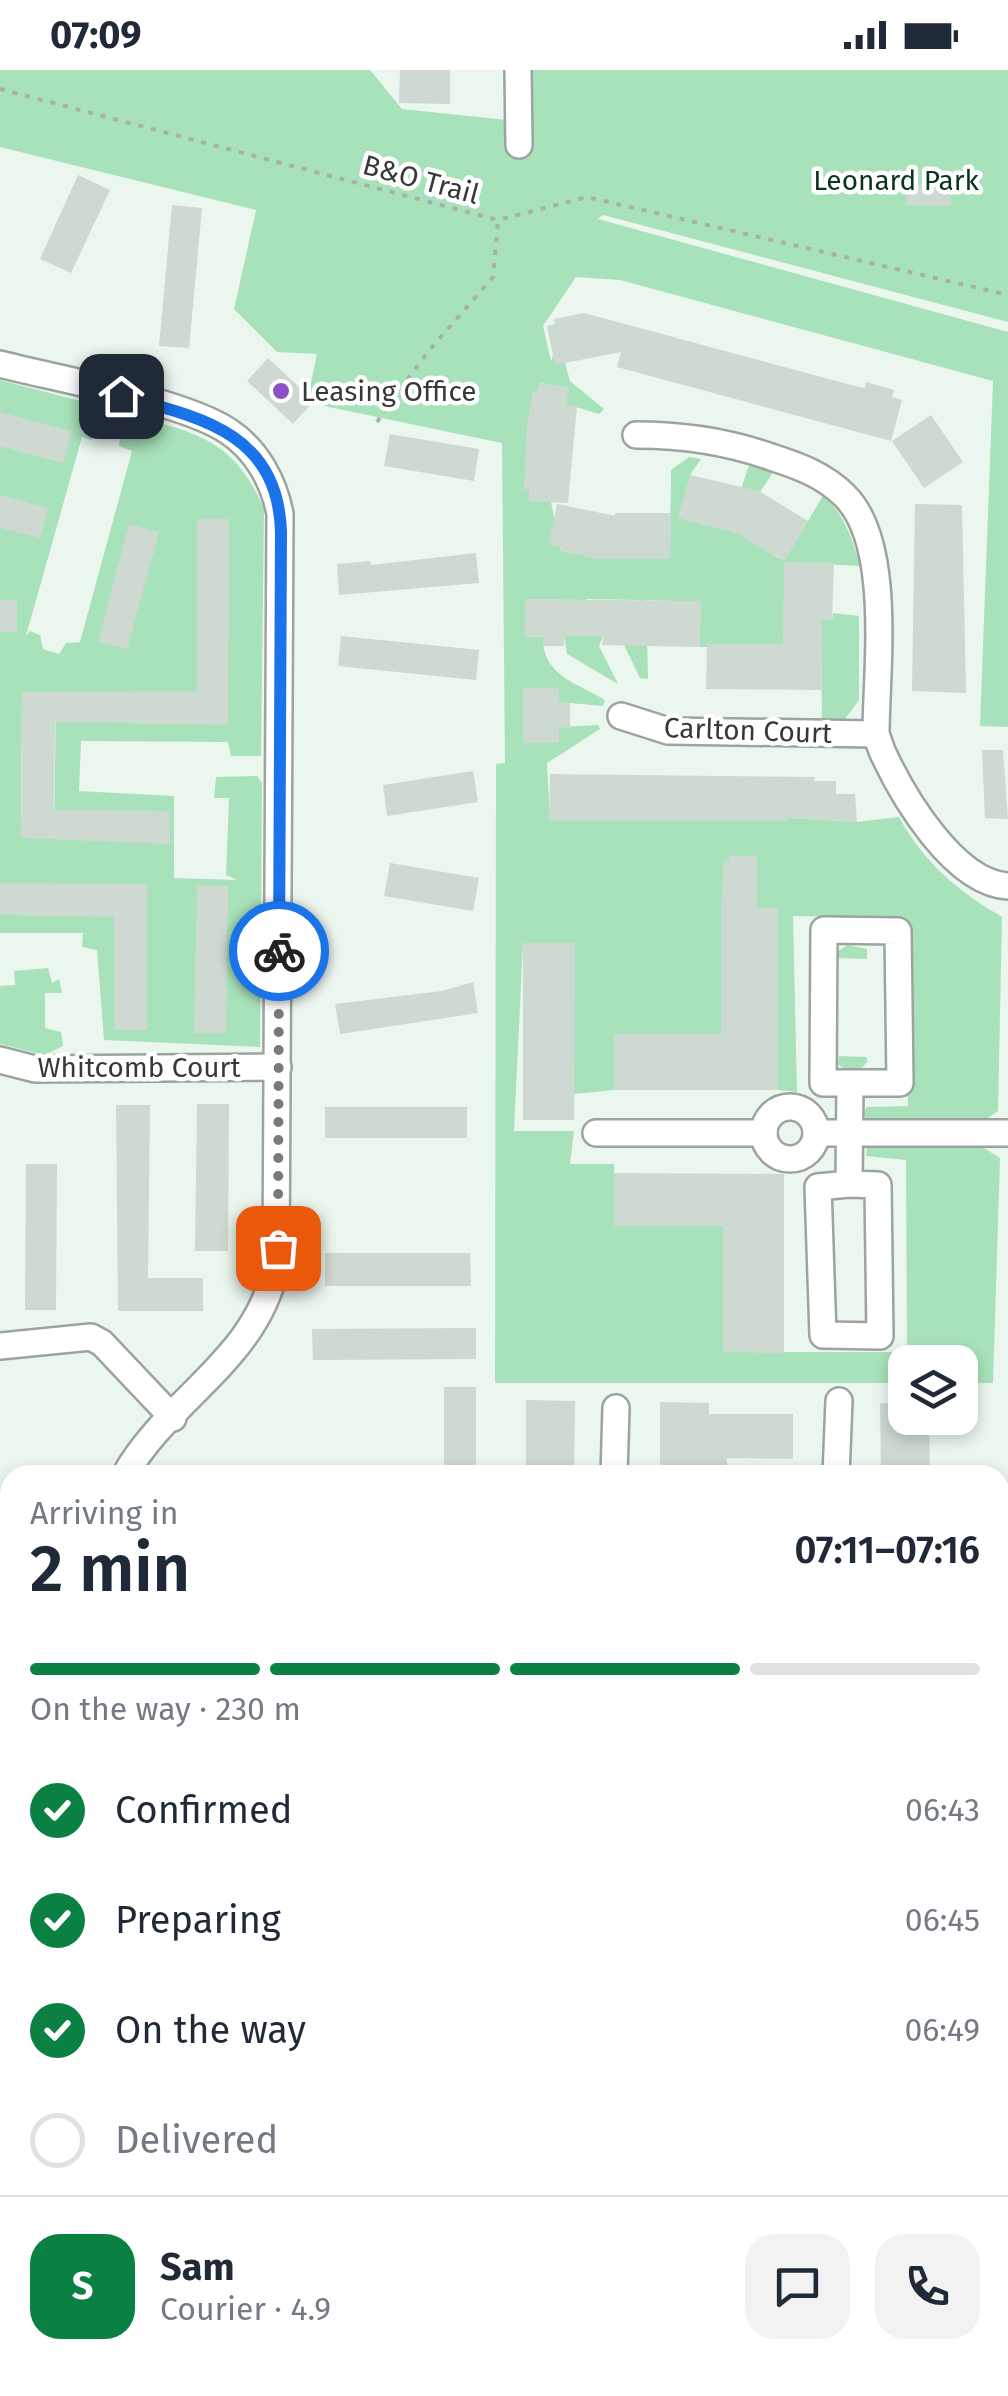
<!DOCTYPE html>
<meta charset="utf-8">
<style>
body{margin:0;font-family:"Fira Sans",sans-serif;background:#f2f2f3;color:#1f2937;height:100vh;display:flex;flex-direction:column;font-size:38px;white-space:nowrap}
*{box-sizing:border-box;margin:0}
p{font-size:32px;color:#747a83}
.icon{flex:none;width:55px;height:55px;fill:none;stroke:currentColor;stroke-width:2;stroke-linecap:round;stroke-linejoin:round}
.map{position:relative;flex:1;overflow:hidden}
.drawer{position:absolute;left:0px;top:1395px;width:1010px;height:932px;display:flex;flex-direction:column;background:#fff;border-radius:30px 30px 0 0;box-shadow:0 5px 15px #0003}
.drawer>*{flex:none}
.fabs{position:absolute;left:888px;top:1275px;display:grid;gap:20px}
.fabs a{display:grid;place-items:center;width:90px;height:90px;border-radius:20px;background:#fff;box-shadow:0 5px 15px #0003;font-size:50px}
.pin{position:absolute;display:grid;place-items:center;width:85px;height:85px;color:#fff;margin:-42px;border-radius:20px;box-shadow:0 5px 15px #0006}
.courier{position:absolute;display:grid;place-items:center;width:100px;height:100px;margin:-50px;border:8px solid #1a73e8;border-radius:50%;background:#fff;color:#222;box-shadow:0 2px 12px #0007}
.headline em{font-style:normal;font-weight:600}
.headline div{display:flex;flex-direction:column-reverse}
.headline{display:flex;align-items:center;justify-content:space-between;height:170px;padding:0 30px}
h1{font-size:65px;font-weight:600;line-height:75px}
.bar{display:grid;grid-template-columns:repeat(4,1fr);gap:15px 10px;align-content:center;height:120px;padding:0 30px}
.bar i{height:12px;border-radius:8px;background:#e0e1e3}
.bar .current{background:#0b8043}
.bar p{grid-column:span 4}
.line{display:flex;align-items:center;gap:25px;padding:0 30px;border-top:2px solid #e0e1e3}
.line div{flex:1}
.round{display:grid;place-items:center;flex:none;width:105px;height:105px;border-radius:30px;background:#f2f2f3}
ol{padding:0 30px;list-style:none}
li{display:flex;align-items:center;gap:30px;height:110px}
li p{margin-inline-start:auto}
li .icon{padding:10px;border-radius:50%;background:#0b8043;color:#fff;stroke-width:4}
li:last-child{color:#747a83}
li i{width:55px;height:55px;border:5px solid #e0e1e3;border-radius:50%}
.status{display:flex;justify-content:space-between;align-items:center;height:70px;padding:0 50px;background:#fff;direction:ltr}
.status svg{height:28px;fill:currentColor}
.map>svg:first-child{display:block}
.green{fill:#a8e2ba;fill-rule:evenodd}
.water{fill:#5cbe81}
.building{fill:#ced9d1}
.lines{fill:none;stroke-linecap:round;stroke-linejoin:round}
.minor-casing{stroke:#9ba59e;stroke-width:30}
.major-casing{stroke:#d3d4d3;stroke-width:38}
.path{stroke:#a7b0aa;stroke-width:4;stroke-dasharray:5 8;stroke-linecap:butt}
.minor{stroke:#fff;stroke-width:25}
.major{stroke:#91e9b7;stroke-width:32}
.done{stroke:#757c77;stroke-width:10;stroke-dasharray:0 18}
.route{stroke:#1a73e8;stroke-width:12}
.poi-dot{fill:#8c51c7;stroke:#fff;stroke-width:4}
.labels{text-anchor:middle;stroke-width:9;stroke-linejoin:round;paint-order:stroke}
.street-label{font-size:28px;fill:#363a37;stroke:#fff}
.park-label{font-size:28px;fill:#0a341c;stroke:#fff}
.poi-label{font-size:28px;fill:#363a37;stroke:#fff;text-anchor:start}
</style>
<div class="status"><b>07:09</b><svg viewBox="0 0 49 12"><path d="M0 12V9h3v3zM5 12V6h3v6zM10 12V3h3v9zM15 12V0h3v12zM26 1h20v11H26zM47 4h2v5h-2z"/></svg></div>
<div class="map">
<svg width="1008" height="2326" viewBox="0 0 1008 2326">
<rect width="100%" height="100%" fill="#ebf6ee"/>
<!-- green -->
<g class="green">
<path d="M0,0H370L402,39L507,50L518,0H1008V252L603,145L598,149L1008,262V657L980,656L993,311L620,210L576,207L543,256L551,291L553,285L565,293L570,311L604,339L599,344L566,334L568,318L540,313L538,321H533L524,418L529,419V431L551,432L561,481L593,487L616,443V489H670L671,400L689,387L701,389L690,405L679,447L741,419L750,392L775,399L735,461L780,489L788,484L823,426C844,443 853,470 860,496L784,492V549L832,550L833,543L859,546V630L845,649L822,651L821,576L700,577V532L646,530L648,609L640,608L624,575L639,565L640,530L586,529L585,566H603L599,576L618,614L567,584L564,565L579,530L526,529L525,566L543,567C542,605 576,613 605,630L603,636L559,632V618H524L523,673H559V657L598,655L600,659L547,693L550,751L790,748L857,752L899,747C924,793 958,821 1002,847L998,1041L979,1054L868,1052L863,1044L867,1037L908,1036L905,848L793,846L797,1022L778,1020V839L722,838L721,964H614V1020L574,1024L523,873L514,1061H574L570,1094H614V1156H723V1282H907L906,1090L866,1086L867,1075H979L1000,1088L993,1313H960V1292H905V1313H495L496,694L505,693L502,373L324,336L309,322L317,284L277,282L234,239L256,140L0,77Z"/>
<path d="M0,310L103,337L92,370L82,367L26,566L30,561L40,565L43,579L59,584L66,573L80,572L132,381L119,376L123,343C192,362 234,367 264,439L261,686H231L228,672L81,671L79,721L174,726V808L237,810L226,805L229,728H214L216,707L257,706L262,713L260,977L104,970L97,880L82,877L83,863H0V562H17V531L0,530ZM22,623H56L54,768L21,767Z"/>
<path d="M848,875L867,879V889L838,888V881Z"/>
<path d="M48,898L52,913L59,909L62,923H45V958L61,962L63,976L45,985L0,974V916L15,915L14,901Z"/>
<path d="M839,986L866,987L868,991L860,1000L844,999L838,994Z"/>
<path d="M0,1742H10V1921L0,1917Z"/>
<path d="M1000,1782L1008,1796V2060L1000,2059Z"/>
<path d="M0,1986L10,1987V2070L0,2071Z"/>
<path d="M1000,2121L1008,2122V2190L1000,2189Z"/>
<path d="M224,2318H295L296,2326H228Z"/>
</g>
<!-- water -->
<g class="water">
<path d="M0,1917L10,1921V1988L0,1987Z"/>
<path d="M1000,2060L1008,2061V2122L1000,2121Z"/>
</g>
<!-- building -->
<g class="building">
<path d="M400,0H450V34L399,33Z"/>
<path d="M78,105L110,120L71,203L40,189Z"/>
<path d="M950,114L951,136L906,135V115Z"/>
<path d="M172,135L202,138L189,278L159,276Z"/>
<path d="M584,243L851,315L865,318L866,312L894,320L892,327L902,330L891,371L617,297L621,282L555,295L547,256L555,254L554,249Z"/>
<path d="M268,288L314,331L293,354L247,311Z"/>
<path d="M540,313L569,318L566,334L577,336L568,433L529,431V419H524L527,354L533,321H538Z"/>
<path d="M0,342L72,361L63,393L0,376Z"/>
<path d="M931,345L963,392L924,418L892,371Z"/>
<path d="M390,364L479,379L474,411L384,396Z"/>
<path d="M690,405L759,421L808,451L784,491L738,464L678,448Z"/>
<path d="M0,425L48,438L40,468L0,458Z"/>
<path d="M557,434L616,446V443H671L670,489H598L560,481L561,477L549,474Z"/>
<path d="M915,434L962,435L966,623L912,621Z"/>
<path d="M197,449H229L228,655L55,652L54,740L169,741L170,774L21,768L22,622L197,621Z"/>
<path d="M129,454L159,462L127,579L98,572Z"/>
<path d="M476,483L479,513L339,525L337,494L370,491L371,495Z"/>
<path d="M784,492L834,493L832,550H822L821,620L706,619L707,574H783Z"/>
<path d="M525,529L701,531L700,577L602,575L603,566H564V576H543V567L525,566Z"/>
<rect x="0" y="530" width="17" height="32"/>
<path d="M341,566L479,580L476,610L338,596Z"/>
<path d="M523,618H559V632H570V658L559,657V673H523Z"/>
<path d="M982,680H1003L1008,749L985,748Z"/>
<path d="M473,701L478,732L387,746L383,715Z"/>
<path d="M550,704L815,707L814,711H836V724H855L857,752L787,748V751H549Z"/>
<path d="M729,786H757V838H778V1020H614V964H721V838L724,791H729Z"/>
<path d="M390,793L479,808L473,841L384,826Z"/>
<path d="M0,813L147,814V960H114V847L0,845Z"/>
<path d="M197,815L228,816L226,963H194Z"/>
<path d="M523,873H575L574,1050H523Z"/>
<path d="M473,912L478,943L340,964L335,934L442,921Z"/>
<path d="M197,1034H229L228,1181H195Z"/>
<path d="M116,1035H150L148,1208H203V1241H118Z"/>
<rect x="325" y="1037" width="142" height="31"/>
<path d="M26,1094H57L56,1240H25Z"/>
<path d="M614,1103L784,1104V1283L723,1282V1156H614Z"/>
<path d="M325,1183H470L471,1216H325Z"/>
<path d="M476,1258V1289L313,1290L312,1259Z"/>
<rect x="444" y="1317" width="32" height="86"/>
<path d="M526,1330L575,1331L574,1405H526Z"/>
<path d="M660,1332L709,1333V1344H793V1389L727,1388V1405H660Z"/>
<path d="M880,1333H905V1348H929L930,1405H881Z"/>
</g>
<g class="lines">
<!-- minor casing -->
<g class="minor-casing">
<g id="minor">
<path d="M518,0L519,75"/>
<path d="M0,294C58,309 183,331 228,361C257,380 274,412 280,444L276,1195C258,1289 169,1327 125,1405"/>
<path d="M636,365C684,365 726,371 771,387C799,396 824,405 845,426C893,474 876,601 876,664L882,681C903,727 954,813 1008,816"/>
<path d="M621,646L668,661L876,664"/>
<path d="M0,990L35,999L278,997"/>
<circle cx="790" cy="1063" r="26"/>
<path d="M596,1063H764"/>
<path d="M816,1063H1008"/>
<path d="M849,1114L818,1117L823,1265L880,1266L878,1115L849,1114L850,1013H900L898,861L824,860L823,1013H850"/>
<path d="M0,1276L91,1267L102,1273L173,1348"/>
<path d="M614,1405L616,1338"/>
<path d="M836,1405L839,1331"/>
<path d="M1008,1499V1760"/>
<path d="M0,1509L10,1508"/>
<path d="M0,1612H10"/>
<path d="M0,2161L10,2164"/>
<path d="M130,2318L134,2326"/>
<path d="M451,2318L463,2326"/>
<path d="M608,2326L640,2321L682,2326"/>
</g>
</g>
<!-- major casing -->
<g class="major-casing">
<g id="major">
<path d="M1000,1705H1008"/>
<path d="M0,1713H10"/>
</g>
</g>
<!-- path -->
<g class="path">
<path d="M0,19L498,150L587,127L1008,225"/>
<path d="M377,352L426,284L493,207L498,150"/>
</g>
<!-- minor -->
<use href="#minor" class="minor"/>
<!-- major -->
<use href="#major" class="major"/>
</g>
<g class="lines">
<!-- done -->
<path class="done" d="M278,1178L279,881"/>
<!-- route -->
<path class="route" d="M121,326C199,347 278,362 281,462L279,881"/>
</g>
<!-- markers -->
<circle class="poi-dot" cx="281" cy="321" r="10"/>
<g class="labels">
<!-- street labels -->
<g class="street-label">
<text transform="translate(421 109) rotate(15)" y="10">B&amp;O Trail</text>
<text transform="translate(748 660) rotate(2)" y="10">Carlton Court</text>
<text x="139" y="1007">Whitcomb Court</text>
</g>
<!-- park labels -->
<g class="park-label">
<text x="896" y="120">Leonard Park</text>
</g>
<!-- poi labels -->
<g class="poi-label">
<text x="301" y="331">Leasing Office</text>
</g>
</g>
</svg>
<div class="fabs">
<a><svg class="icon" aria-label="layers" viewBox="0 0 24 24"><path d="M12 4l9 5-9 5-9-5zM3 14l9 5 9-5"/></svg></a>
</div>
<div class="pin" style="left:278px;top:1178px;background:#ea580c"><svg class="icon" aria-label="bag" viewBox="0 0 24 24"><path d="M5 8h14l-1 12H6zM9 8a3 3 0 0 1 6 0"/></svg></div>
<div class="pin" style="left:121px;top:326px;background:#1f2937"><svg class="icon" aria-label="home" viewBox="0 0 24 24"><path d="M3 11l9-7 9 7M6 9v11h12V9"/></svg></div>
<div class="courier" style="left:279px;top:881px"><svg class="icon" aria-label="bike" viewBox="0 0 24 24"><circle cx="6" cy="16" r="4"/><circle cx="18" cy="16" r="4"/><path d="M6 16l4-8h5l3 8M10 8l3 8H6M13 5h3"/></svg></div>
<section class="drawer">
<div class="headline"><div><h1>2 min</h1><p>Arriving in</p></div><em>07:11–07:16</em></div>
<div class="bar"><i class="current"></i><i class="current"></i><i class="current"></i><i></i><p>On the way · 230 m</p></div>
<ol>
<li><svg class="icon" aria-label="check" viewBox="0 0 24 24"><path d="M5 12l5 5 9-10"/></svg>Confirmed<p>06:43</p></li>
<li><svg class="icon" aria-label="check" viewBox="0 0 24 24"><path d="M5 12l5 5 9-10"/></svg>Preparing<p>06:45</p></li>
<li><svg class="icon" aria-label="check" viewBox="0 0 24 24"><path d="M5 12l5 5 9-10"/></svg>On the way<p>06:49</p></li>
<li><i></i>Delivered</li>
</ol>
<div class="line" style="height:180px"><b class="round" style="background:#0b8043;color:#fff">S</b><div><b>Sam</b><p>Courier · 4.9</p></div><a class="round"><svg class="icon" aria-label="chat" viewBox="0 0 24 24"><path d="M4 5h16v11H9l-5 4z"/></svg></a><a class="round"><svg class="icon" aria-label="phone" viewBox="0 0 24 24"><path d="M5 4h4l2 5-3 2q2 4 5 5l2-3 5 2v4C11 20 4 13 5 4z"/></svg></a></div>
</section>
</div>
